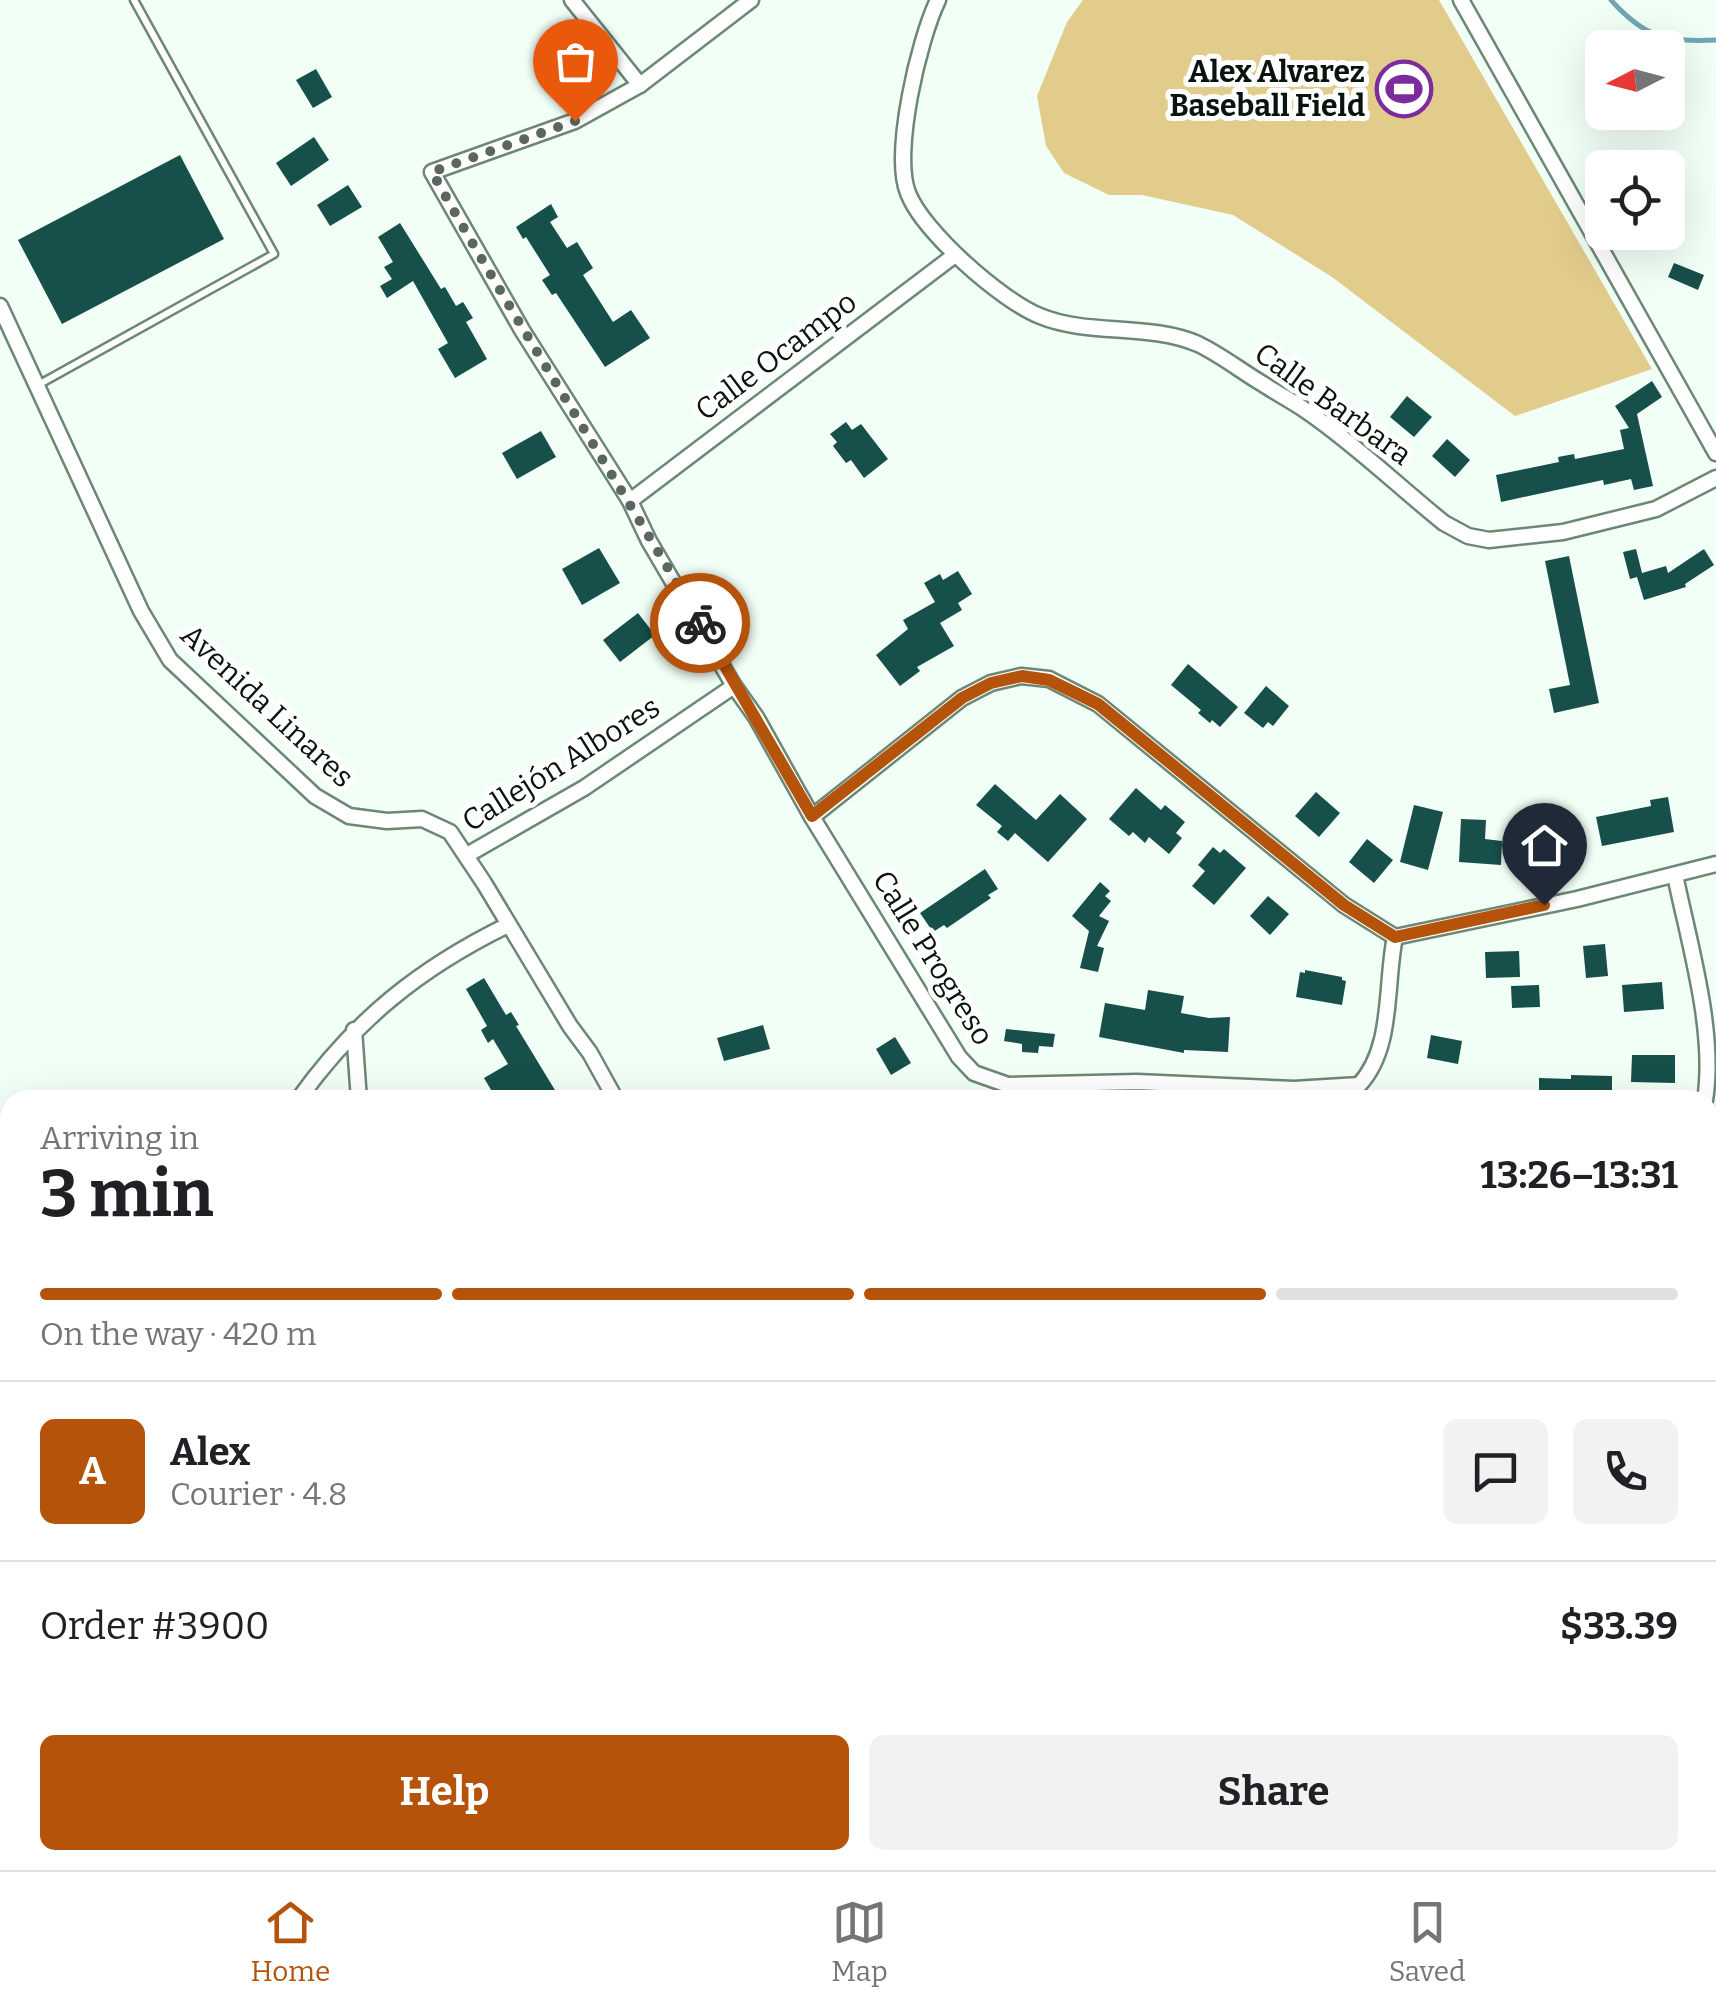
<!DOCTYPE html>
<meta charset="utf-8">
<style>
body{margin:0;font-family:Bitter,serif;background:#f2f2f2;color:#202124;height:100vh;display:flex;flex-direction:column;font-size:38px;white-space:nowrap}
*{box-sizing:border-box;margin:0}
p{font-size:32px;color:#757577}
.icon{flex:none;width:55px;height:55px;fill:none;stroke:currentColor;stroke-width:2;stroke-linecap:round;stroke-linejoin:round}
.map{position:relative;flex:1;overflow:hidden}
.side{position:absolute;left:0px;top:1090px;width:1718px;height:780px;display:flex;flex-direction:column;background:#fff;border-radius:30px 30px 0 0;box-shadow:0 10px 40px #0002}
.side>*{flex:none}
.needle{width:65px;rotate:264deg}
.fabs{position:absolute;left:1585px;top:30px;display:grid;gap:20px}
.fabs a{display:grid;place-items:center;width:100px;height:100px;border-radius:15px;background:#fff;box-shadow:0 10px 40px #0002;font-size:50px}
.pin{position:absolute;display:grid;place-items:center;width:85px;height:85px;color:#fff;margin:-102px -42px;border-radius:50% 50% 50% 0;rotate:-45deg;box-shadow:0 0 10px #0007}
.pin .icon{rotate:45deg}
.courier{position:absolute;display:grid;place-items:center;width:100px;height:100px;margin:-50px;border:8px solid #b45309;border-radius:50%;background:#fff;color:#222;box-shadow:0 2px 12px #0007}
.overview em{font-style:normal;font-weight:700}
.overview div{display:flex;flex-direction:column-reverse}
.overview{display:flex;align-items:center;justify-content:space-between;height:170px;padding:0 40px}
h1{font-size:65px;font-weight:700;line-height:75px}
.bar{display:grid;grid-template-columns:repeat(4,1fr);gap:15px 10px;align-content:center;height:120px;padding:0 40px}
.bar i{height:12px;border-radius:8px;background:#e0e0e0}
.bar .on{background:#b45309}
.bar p{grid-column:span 4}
.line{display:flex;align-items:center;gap:25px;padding:0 40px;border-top:2px solid #e0e0e0}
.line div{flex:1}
.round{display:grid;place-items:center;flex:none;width:105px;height:105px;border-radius:15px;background:#f2f2f2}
.action{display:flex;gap:20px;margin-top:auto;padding:20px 40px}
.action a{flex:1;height:115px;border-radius:15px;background:#b45309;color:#fff;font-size:40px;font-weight:700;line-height:115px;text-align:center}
.action a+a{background:#f2f2f2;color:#202124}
.tab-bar{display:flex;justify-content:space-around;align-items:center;height:140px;border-top:2px solid #e0e0e0;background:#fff;font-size:28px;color:#757577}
.tab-bar a{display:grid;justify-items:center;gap:5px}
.tab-bar .on{color:#b45309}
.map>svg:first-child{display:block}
.green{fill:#e2cc8c}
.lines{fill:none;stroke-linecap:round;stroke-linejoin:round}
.stream{stroke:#71a6b4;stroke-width:5}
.building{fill:#174f4a}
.service-casing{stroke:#6c8875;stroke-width:11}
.minor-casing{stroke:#6c8875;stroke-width:19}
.service{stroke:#fff;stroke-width:6}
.minor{stroke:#fff;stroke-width:14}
.done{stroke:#5b665f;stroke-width:10;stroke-dasharray:0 18}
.route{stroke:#b45309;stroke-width:12}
.labels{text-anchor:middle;stroke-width:10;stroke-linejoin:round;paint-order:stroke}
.poi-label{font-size:30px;font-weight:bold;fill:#09140d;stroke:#fff;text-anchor:end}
.street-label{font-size:30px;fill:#09140d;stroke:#fff}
</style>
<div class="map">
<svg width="1716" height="1870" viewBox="0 0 1716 1870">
<rect width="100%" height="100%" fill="#f2fff6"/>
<!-- green -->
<path class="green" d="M1083,0H1439L1652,369L1515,416L1332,277L1233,215L1142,195H1109L1064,173L1046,146L1037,96L1067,22Z"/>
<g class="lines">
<!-- stream -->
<path class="stream" d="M1611,0C1645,38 1666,42 1716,40"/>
</g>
<!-- building -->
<g class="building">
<path d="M316,69L332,97L313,108L296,80Z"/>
<path d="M314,137L329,160L291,186L276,163Z"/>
<path d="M180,155L224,239L62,324L18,240Z"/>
<path d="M348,185L362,207L330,226L317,205Z"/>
<path d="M551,204L558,217L550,222L567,248L577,242L593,268L583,275L613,322L631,310L650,338L605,367L556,293L552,295L542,280L550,275L526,237L523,239L516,227Z"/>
<path d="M400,223L441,289L445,287L456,306L463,302L473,318L466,322L487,359L455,378L438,349L448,343L413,281L387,298L380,286L392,279L384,267L393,262L378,237Z"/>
<path d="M1674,263L1704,275L1698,290L1668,277Z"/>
<path d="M1652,381L1662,397L1637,414L1653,486L1634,490L1631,479L1604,485L1603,480L1501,502L1496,475L1559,462L1558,457L1574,454L1575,459L1624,449L1620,430L1629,428L1615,406Z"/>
<path d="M1407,396L1432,417L1414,437L1390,417Z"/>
<path d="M846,422L852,430L861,424L888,459L864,478L851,460L846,463L833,446L837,442L830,434Z"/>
<path d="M541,431L556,457L517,479L502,453Z"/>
<path d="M1447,439L1470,460L1455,477L1432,456Z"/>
<path d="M599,548L620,583L582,605L562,569Z"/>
<path d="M1636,549L1642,573L1666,566L1668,573L1704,549L1714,565L1685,584L1686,587L1644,600L1637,577L1630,579L1623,552Z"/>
<path d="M1569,556L1599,703L1554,713L1549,689L1570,685L1545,561Z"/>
<path d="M958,571L972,594L958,603L962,610L940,623L954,646L917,667L920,671L900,686L876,655L908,629L903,620L935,602L924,583L940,574L943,580Z"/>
<path d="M638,613L655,635L620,662L603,640Z"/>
<path d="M1188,664L1238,707L1220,727L1212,720L1210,723L1198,713L1201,710L1171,685Z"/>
<path d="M1266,686L1289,706L1273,726L1268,722L1263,728L1244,713Z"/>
<path d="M995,784L1036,820L1060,794L1087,819L1048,862L1015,833L1008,841L997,832L1002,826L976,805Z"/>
<path d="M1136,788L1161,810L1165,805L1185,822L1176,833L1182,838L1169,854L1149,837L1145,843L1133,832L1129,836L1109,819Z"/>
<path d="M1316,792L1340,813L1319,837L1295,816Z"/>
<path d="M1668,797L1674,832L1602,846L1596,817L1651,806L1650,800Z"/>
<path d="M1414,805L1443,812L1428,870L1400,862Z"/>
<path d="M1461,819L1486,820L1485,839L1502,841L1501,865L1459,862Z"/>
<path d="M1367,839L1393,860L1374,883L1349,862Z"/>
<path d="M1213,847L1220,853L1224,849L1246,868L1214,905L1192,886L1205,871L1198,865Z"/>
<path d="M985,869L998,889L988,895L991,898L947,928L944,925L933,932L920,913Z"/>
<path d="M1100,882L1110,891L1105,896L1111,901L1099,916L1109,921L1097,946L1104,948L1098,972L1080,968L1089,931L1072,916Z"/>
<path d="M1268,896L1289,914L1270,935L1250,916Z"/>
<path d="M1605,944L1608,976L1586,978L1583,946Z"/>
<path d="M1519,951L1520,977L1486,978L1485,952Z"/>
<path d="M1305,970L1342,977V980L1346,981L1342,1005L1296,997L1300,972L1305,973Z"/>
<path d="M484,978L506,1015L511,1012L519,1025L516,1026L561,1100H497L484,1078L508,1064L493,1039L488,1043L481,1030L487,1026L466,989Z"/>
<path d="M1662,982L1664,1009L1624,1012L1622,985Z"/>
<path d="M1539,985L1540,1007L1512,1008L1511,986Z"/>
<path d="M1148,990L1184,996L1181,1013L1209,1018L1230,1017L1228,1052L1184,1050V1053L1099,1037L1105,1003L1145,1010Z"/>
<path d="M763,1025L770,1049L724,1061L717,1038Z"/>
<path d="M1006,1029L1055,1034L1053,1047L1039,1046L1038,1053L1022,1052V1044L1004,1041Z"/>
<path d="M1431,1035L1462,1041L1458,1064L1427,1058Z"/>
<path d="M895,1037L911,1063L891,1075L876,1049Z"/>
<path d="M1632,1055H1675V1083L1631,1082Z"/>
<path d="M1571,1075L1612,1076V1096L1539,1092V1078L1571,1079Z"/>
</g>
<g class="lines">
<!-- service casing -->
<g class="service-casing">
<path id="service" d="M38,385L274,254L134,0"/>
</g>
<!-- minor casing -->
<g class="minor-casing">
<g id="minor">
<path d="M572,0L640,85"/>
<path d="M751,0L640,85L575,121L432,172L522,330L630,501L649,541L734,686L756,717L812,817L959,1057L974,1073L1008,1085L1137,1082L1294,1089L1359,1085C1394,1048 1385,984 1395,937L1577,899L1716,864"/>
<path d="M938,0C919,39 892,153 908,193C923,232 1002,301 1040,316C1088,336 1150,323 1198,344C1221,355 1241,371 1263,384C1278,394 1294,402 1308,412C1356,445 1399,487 1444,523L1468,536L1489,540L1563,532L1656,509L1716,478"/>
<path d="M1461,0L1716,453"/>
<path d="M0,306L141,611L170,660L315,796L349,816L387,821L422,819L450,832L484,883L570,1026L590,1053L616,1100"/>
<path d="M630,501L955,255"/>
<path d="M812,817L962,698L991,683L1021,676L1049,679L1098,704L1344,905L1395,937"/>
<path d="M467,855L584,788L734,686"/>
<path d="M1675,875C1689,943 1716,1032 1705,1100"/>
<path d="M354,1030L359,1100"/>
<path d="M298,1100C355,1020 420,968 508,925"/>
<path d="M0,1426L10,1405"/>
<path d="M1708,1473L1716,1483"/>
<path d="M1708,1754H1716"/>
<path d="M355,1860V1870"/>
<path d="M626,1860L630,1870"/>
<path d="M491,1870L507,1860"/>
</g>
</g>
<!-- service -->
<use href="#service" class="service"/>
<!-- minor -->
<use href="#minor" class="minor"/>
</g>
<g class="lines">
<!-- done -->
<path class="done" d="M575,121L432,172C517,325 612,471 700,623"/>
<!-- route -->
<path class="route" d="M700,623L812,816L962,698L991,683L1022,676L1049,680L1098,704L1344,905L1395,937L1544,905"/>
</g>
<!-- icons -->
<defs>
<g id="stadium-ring" transform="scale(2.875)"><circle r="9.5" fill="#fff" stroke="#7b2b9c" stroke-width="1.5"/><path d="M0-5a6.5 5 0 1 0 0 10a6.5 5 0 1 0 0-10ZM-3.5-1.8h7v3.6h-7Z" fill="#7b2b9c"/></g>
</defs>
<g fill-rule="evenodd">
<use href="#stadium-ring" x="1404" y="89"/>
</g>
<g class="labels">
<!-- poi labels -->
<g class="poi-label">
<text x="1365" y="82">Alex Alvarez<tspan x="1365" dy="34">Baseball Field</tspan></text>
</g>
<!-- street labels -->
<g class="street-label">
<text transform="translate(776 356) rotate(-37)" y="10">Calle Ocampo</text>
<text transform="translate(1333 404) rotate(36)" y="10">Calle Barbara</text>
<text transform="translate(267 706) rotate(43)" y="10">Avenida Linares</text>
<text transform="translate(561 764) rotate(-32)" y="10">Callejón Albores</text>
<text transform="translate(933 958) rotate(58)" y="10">Calle Progreso</text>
</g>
</g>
</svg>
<div class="fabs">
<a><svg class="needle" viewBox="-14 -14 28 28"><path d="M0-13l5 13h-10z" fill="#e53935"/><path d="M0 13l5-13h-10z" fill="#757577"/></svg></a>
<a><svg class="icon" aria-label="locate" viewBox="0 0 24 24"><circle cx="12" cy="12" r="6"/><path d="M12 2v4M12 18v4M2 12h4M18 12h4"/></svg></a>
</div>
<div class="pin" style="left:575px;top:121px;background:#ea580c"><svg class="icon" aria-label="bag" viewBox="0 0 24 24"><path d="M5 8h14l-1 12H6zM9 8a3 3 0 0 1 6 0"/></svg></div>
<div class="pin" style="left:1544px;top:905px;background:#1f2937"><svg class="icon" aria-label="home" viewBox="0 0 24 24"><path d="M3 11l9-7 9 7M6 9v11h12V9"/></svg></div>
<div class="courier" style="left:700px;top:623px"><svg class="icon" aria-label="bike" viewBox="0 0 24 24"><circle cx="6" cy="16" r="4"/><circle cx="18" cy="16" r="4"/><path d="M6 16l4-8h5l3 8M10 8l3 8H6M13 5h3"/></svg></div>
<section class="side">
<div class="overview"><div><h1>3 min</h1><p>Arriving in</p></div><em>13:26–13:31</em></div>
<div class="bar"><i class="on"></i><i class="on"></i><i class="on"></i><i></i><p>On the way · 420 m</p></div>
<div class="line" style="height:180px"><b class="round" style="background:#b45309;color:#fff">A</b><div><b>Alex</b><p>Courier · 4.8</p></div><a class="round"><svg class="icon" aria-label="chat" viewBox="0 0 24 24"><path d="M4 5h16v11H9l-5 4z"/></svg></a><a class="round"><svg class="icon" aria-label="phone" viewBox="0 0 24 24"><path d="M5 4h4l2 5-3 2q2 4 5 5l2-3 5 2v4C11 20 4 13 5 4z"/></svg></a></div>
<div class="line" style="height:130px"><div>Order #3900</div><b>$33.39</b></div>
<div class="action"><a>Help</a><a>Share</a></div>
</section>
</div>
<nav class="tab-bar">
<a class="on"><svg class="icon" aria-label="home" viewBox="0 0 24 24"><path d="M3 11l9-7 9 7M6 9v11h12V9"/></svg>Home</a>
<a><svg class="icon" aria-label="map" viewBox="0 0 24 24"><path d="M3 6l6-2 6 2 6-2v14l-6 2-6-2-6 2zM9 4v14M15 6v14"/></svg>Map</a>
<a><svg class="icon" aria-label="saved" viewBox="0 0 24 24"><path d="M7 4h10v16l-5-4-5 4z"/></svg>Saved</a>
</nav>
